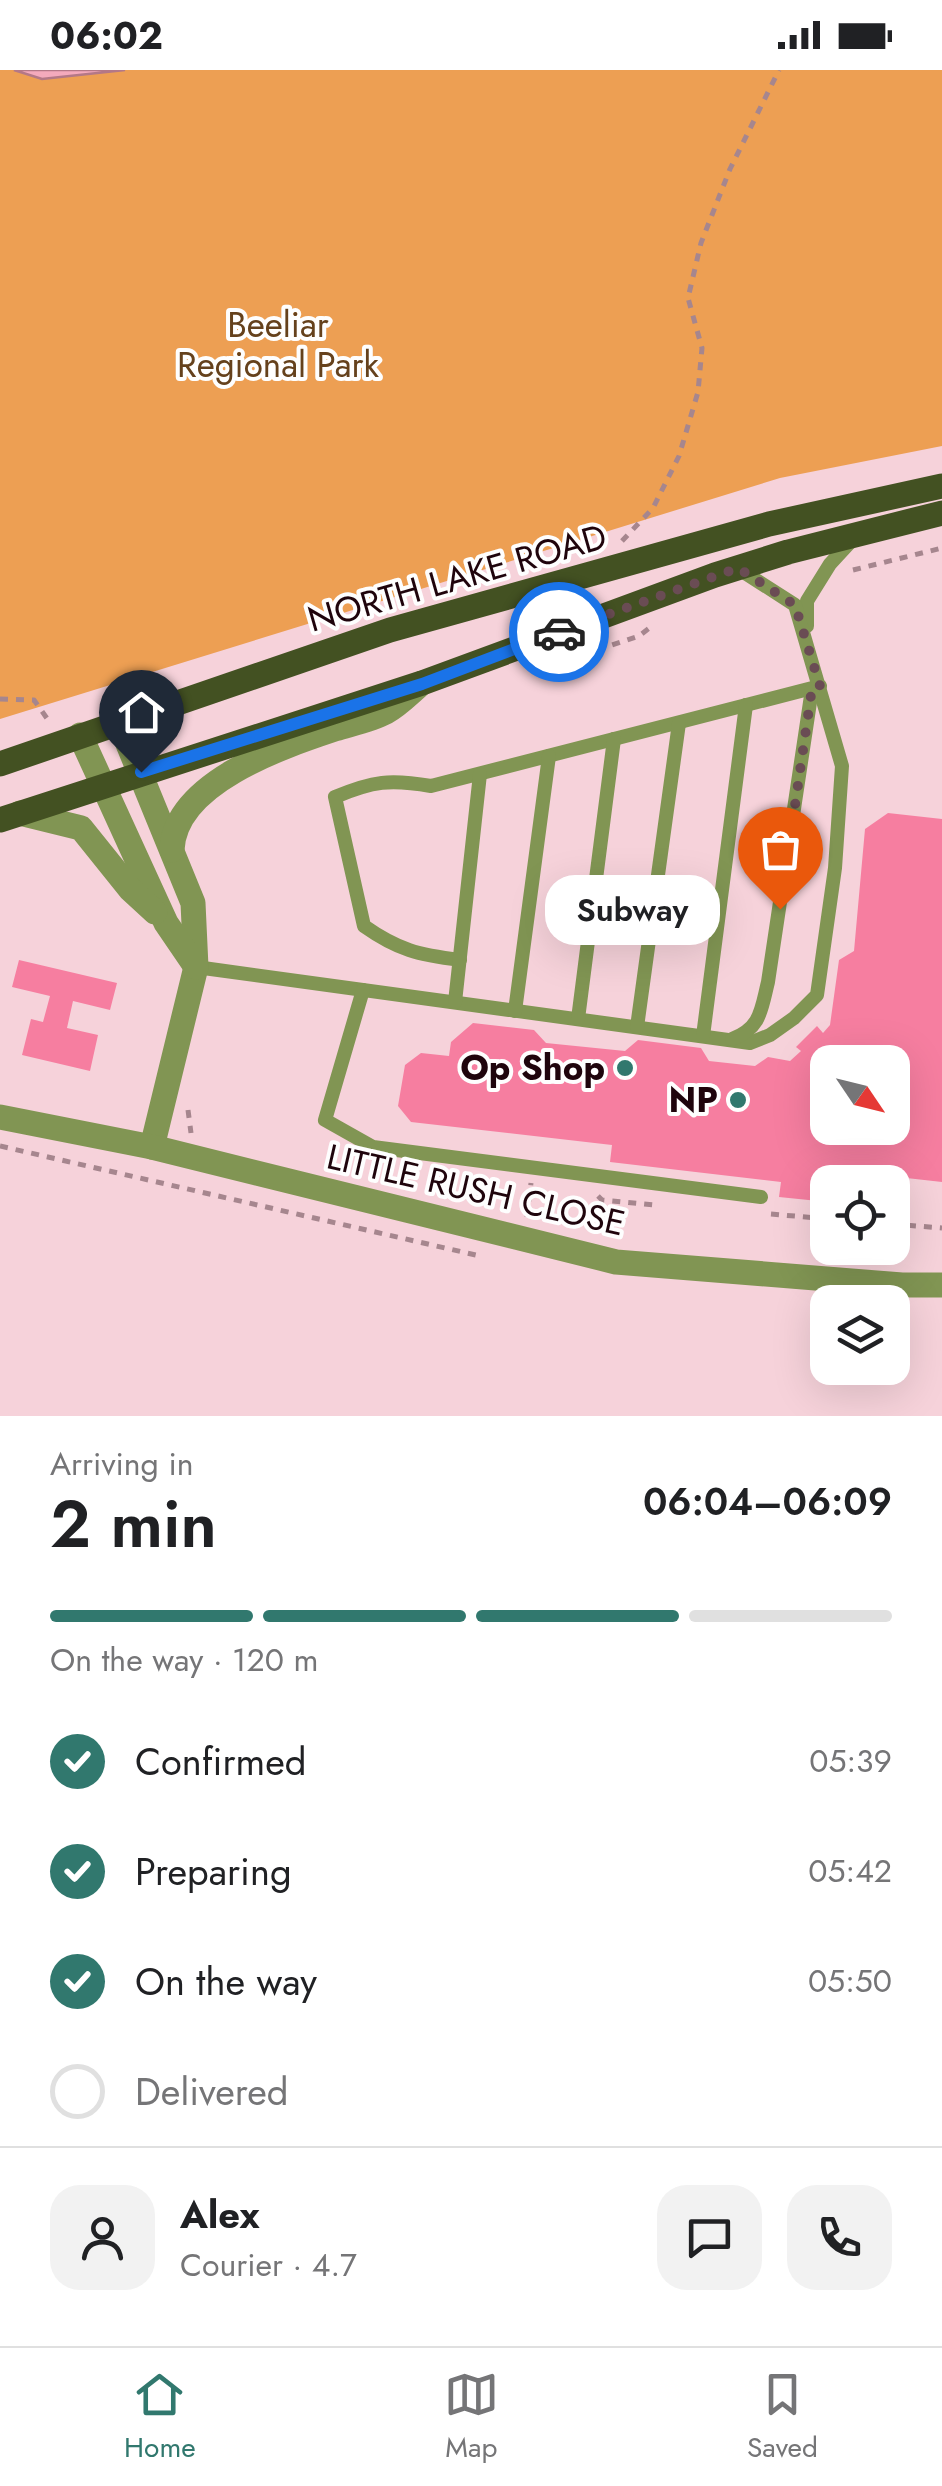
<!DOCTYPE html>
<meta charset="utf-8">
<style>
body{margin:0;font-family:Jost,sans-serif;background:#f2f2f2;color:#202124;height:100vh;display:flex;flex-direction:column;font-size:38px;white-space:nowrap}
*{box-sizing:border-box;margin:0}
p{font-size:32px;color:#757577}
.icon{flex:none;width:55px;height:55px;fill:none;stroke:currentColor;stroke-width:2;stroke-linecap:round;stroke-linejoin:round}
.map{position:relative;height:1346px;overflow:hidden}
.drawer{display:flex;flex-direction:column;background:#fff;flex:1}
.drawer>*{flex:none}
.needle{width:65px;rotate:125deg}
.controls{position:absolute;left:810px;top:975px;display:grid;gap:20px}
.controls a{display:grid;place-items:center;width:100px;height:100px;border-radius:20px;background:#fff;box-shadow:0 10px 40px #0002;font-size:50px}
.pin{position:absolute;display:grid;place-items:center;width:85px;height:85px;color:#fff;margin:-102px -42px;border-radius:50% 50% 50% 0;rotate:-45deg;box-shadow:0 0 10px #0007}
.pin .icon{rotate:45deg}
.courier{position:absolute;display:grid;place-items:center;width:100px;height:100px;margin:-50px;border:8px solid #1a73e8;border-radius:50%;background:#fff;color:#222;box-shadow:0 2px 12px #0007}
.bubble{position:absolute;height:70px;border-radius:30px;background:#fff;box-shadow:0 10px 40px #0002;font-size:32px;font-weight:600;line-height:70px;text-align:center}
.overview em{font-style:normal;font-weight:600}
.overview div{display:flex;flex-direction:column-reverse}
.overview{display:flex;align-items:center;justify-content:space-between;height:170px;padding:0 50px}
h1{font-size:65px;font-weight:600;line-height:75px}
.bar{display:grid;grid-template-columns:repeat(4,1fr);gap:15px 10px;align-content:center;height:120px;padding:0 50px}
.bar i{height:12px;border-radius:8px;background:#e0e0e0}
.bar .current{background:#31786e}
.bar p{grid-column:span 4}
.line{display:flex;align-items:center;gap:25px;padding:0 50px;border-top:2px solid #e0e0e0}
.line div{flex:1}
.round{display:grid;place-items:center;flex:none;width:105px;height:105px;border-radius:30px;background:#f2f2f2}
ol{padding:0 50px;list-style:none}
li{display:flex;align-items:center;gap:30px;height:110px}
li p{margin-inline-start:auto}
li .icon{padding:10px;border-radius:50%;background:#31786e;color:#fff;stroke-width:4}
li:last-child{color:#757577}
li i{width:55px;height:55px;border:5px solid #e0e0e0;border-radius:50%}
.status{display:flex;justify-content:space-between;align-items:center;height:70px;padding:0 50px;background:#fff;direction:ltr}
.status svg{height:28px;fill:currentColor}
.tabs{display:flex;justify-content:space-around;align-items:center;height:140px;border-top:2px solid #e0e0e0;background:#fff;font-size:28px;color:#757577}
.tabs a{display:grid;justify-items:center;gap:5px}
.tabs .current{color:#31786e}
.map>svg:first-child{display:block}
.green{fill:#ed9f53}
.water{fill:#f4aabc;stroke:#b47887;stroke-width:2.5}
.building{fill:#f67ea0;fill-rule:evenodd}
.lines{fill:none;stroke-linecap:round;stroke-linejoin:round}
.path{stroke:#a6868e;stroke-width:5;stroke-dasharray:8 8;stroke-linecap:butt}
.service{stroke:#819553;stroke-width:14}
.minor{stroke:#819553;stroke-width:25}
.primary{stroke:#435122;stroke-width:25}
.done{stroke:#6a4c54;stroke-width:10;stroke-dasharray:0 18}
.route{stroke:#1a73e8;stroke-width:12}
.poi-dot{fill:#31786e;stroke:#fefefe;stroke-width:4}
.labels{text-anchor:middle;stroke-width:8;stroke-linejoin:round;paint-order:stroke}
.park-label{font-size:35px;fill:#65411c;stroke:#fefefe}
.street-label{font-size:35px;fill:#1f040c;stroke:#fefefe}
.poi-label{font-size:35px;font-weight:bold;fill:#1f040c;stroke:#fefefe;text-anchor:end}
</style>
<div class="status"><b>06:02</b><svg viewBox="0 0 49 12"><path d="M0 12V9h3v3zM5 12V6h3v6zM10 12V3h3v9zM15 12V0h3v12zM26 1h20v11H26zM47 4h2v5h-2z"/></svg></div>
<div class="map">
<svg width="942" height="1346" viewBox="0 0 942 1346">
<rect width="100%" height="100%" fill="#f6d2da"/>
<!-- green -->
<path class="green" d="M0,0H942V376L780,408L0,649Z"/>
<!-- water -->
<path class="water" d="M14,0H125L42,9Z"/>
<!-- building -->
<g class="building">
<path d="M888,743L942,749V1112L862,1103L860,1112H828V1132L779,1127L781,1112L610,1092L612,1075L411,1052L398,1036L405,995L421,983L449,986L451,972L473,953L534,960L546,973L625,981L638,970L701,978L709,991L755,996L768,987L790,991L801,981L796,977L817,956L823,963L830,955L839,890L854,881L865,759ZM828,992H892V1058H828Z"/>
<path d="M19,890L117,913L110,940L73,931L67,958L98,965L90,1001L22,985L31,949L43,952L50,926L12,917Z"/>
</g>
<g class="lines">
<!-- path -->
<g class="path">
<path d="M622,471L653,438L679,386L698,322L702,278L688,228L701,173L730,99L779,0"/>
<path d="M853,500L942,478"/>
<path d="M551,592H561L639,566L652,556"/>
<path d="M0,629L34,630L51,654"/>
<path d="M188,1040L191,1063"/>
<path d="M0,1076L480,1186"/>
<path d="M598,1126L602,1130L655,1135"/>
<path d="M771,1144L828,1149"/>
<path d="M527,1147L531,1113"/>
<path d="M892,1154L942,1158"/>
</g>
<!-- service -->
<g class="service">
<path d="M807,556V531L830,494L854,468"/>
<path d="M460,890C419,885 398,880 364,856L335,727C373,711 390,709 431,716L820,616"/>
<path d="M196,897L750,973L770,965L794,948L817,925L835,798L842,696L795,535L739,499"/>
<path d="M363,920L325,1050L373,1077L761,1127"/>
<path d="M455,932L480,704"/>
<path d="M515,941L549,686"/>
<path d="M578,949L614,669"/>
<path d="M637,957L679,653"/>
<path d="M703,966L746,635"/>
<path d="M732,969C761,958 761,940 768,912L812,619"/>
</g>
<!-- minor -->
<g class="minor">
<path d="M119,652L193,833L196,897L152,1077"/>
<path d="M80,665L166,853L196,897"/>
<path d="M20,743L81,758L130,819L155,842"/>
<path d="M172,780C174,713 281,677 335,659C351,654 371,650 386,642C399,635 410,623 422,613"/>
<path d="M0,1047L152,1077L616,1192L902,1215H942"/>
</g>
<!-- primary -->
<g class="primary">
<path d="M0,694L390,560L769,454L942,416"/>
<path d="M0,750L422,613L715,505L788,482L942,443"/>
</g>
</g>
<g class="lines">
<!-- done -->
<path class="done" d="M559,562L738,498L795,535L820,616L812,618L780,839"/>
<!-- route -->
<path class="route" d="M141,702L422,614L559,562"/>
</g>
<!-- markers -->
<g class="poi-dot">
<circle cx="625" cy="998" r="10"/>
<circle cx="738" cy="1030" r="10"/>
</g>
<g class="labels">
<!-- park labels -->
<g class="park-label">
<text x="278" y="267">Beeliar<tspan x="278" dy="40">Regional Park</tspan></text>
</g>
<!-- street labels -->
<g class="street-label">
<text transform="translate(457 508) rotate(-16)" y="12">NORTH LAKE ROAD</text>
<text transform="translate(476 1120) rotate(13)" y="12">LITTLE RUSH CLOSE</text>
</g>
<!-- poi labels -->
<g class="poi-label">
<text x="605" y="1010">Op Shop</text>
<text x="718" y="1042">NP</text>
</g>
</g>
</svg>
<div class="controls">
<a><svg class="needle" viewBox="-14 -14 28 28"><path d="M0-13l5 13h-10z" fill="#e53935"/><path d="M0 13l5-13h-10z" fill="#757577"/></svg></a>
<a><svg class="icon" aria-label="locate" viewBox="0 0 24 24"><circle cx="12" cy="12" r="6"/><path d="M12 2v4M12 18v4M2 12h4M18 12h4"/></svg></a>
<a><svg class="icon" aria-label="layers" viewBox="0 0 24 24"><path d="M12 4l9 5-9 5-9-5zM3 14l9 5 9-5"/></svg></a>
</div>
<div class="pin" style="left:780px;top:839px;background:#ea580c"><svg class="icon" aria-label="bag" viewBox="0 0 24 24"><path d="M5 8h14l-1 12H6zM9 8a3 3 0 0 1 6 0"/></svg></div>
<div class="pin" style="left:141px;top:702px;background:#1f2937"><svg class="icon" aria-label="home" viewBox="0 0 24 24"><path d="M3 11l9-7 9 7M6 9v11h12V9"/></svg></div>
<div class="courier" style="left:559px;top:562px"><svg class="icon" aria-label="car" viewBox="0 0 24 24"><path d="M5 17H2v-5l4-1 3-4h7l3 4 3 1v5h-3M9 17h6M6 11h13"/><circle cx="7" cy="17" r="2"/><circle cx="17" cy="17" r="2"/></svg></div>
<div class="bubble" style="left:545px;top:805px;width:175px">Subway</div>
</div>
<section class="drawer">
<div class="overview"><div><h1>2 min</h1><p>Arriving in</p></div><em>06:04–06:09</em></div>
<div class="bar"><i class="current"></i><i class="current"></i><i class="current"></i><i></i><p>On the way · 120 m</p></div>
<ol>
<li><svg class="icon" aria-label="check" viewBox="0 0 24 24"><path d="M5 12l5 5 9-10"/></svg>Confirmed<p>05:39</p></li>
<li><svg class="icon" aria-label="check" viewBox="0 0 24 24"><path d="M5 12l5 5 9-10"/></svg>Preparing<p>05:42</p></li>
<li><svg class="icon" aria-label="check" viewBox="0 0 24 24"><path d="M5 12l5 5 9-10"/></svg>On the way<p>05:50</p></li>
<li><i></i>Delivered</li>
</ol>
<div class="line" style="height:180px"><a class="round"><svg class="icon" aria-label="person" viewBox="0 0 24 24"><circle cx="12" cy="8" r="4"/><path d="M4 21q1-7 8-7t8 7"/></svg></a><div><b>Alex</b><p>Courier · 4.7</p></div><a class="round"><svg class="icon" aria-label="chat" viewBox="0 0 24 24"><path d="M4 5h16v11H9l-5 4z"/></svg></a><a class="round"><svg class="icon" aria-label="phone" viewBox="0 0 24 24"><path d="M5 4h4l2 5-3 2q2 4 5 5l2-3 5 2v4C11 20 4 13 5 4z"/></svg></a></div>
</section>
<nav class="tabs">
<a class="current"><svg class="icon" aria-label="home" viewBox="0 0 24 24"><path d="M3 11l9-7 9 7M6 9v11h12V9"/></svg>Home</a>
<a><svg class="icon" aria-label="map" viewBox="0 0 24 24"><path d="M3 6l6-2 6 2 6-2v14l-6 2-6-2-6 2zM9 4v14M15 6v14"/></svg>Map</a>
<a><svg class="icon" aria-label="saved" viewBox="0 0 24 24"><path d="M7 4h10v16l-5-4-5 4z"/></svg>Saved</a>
</nav>
